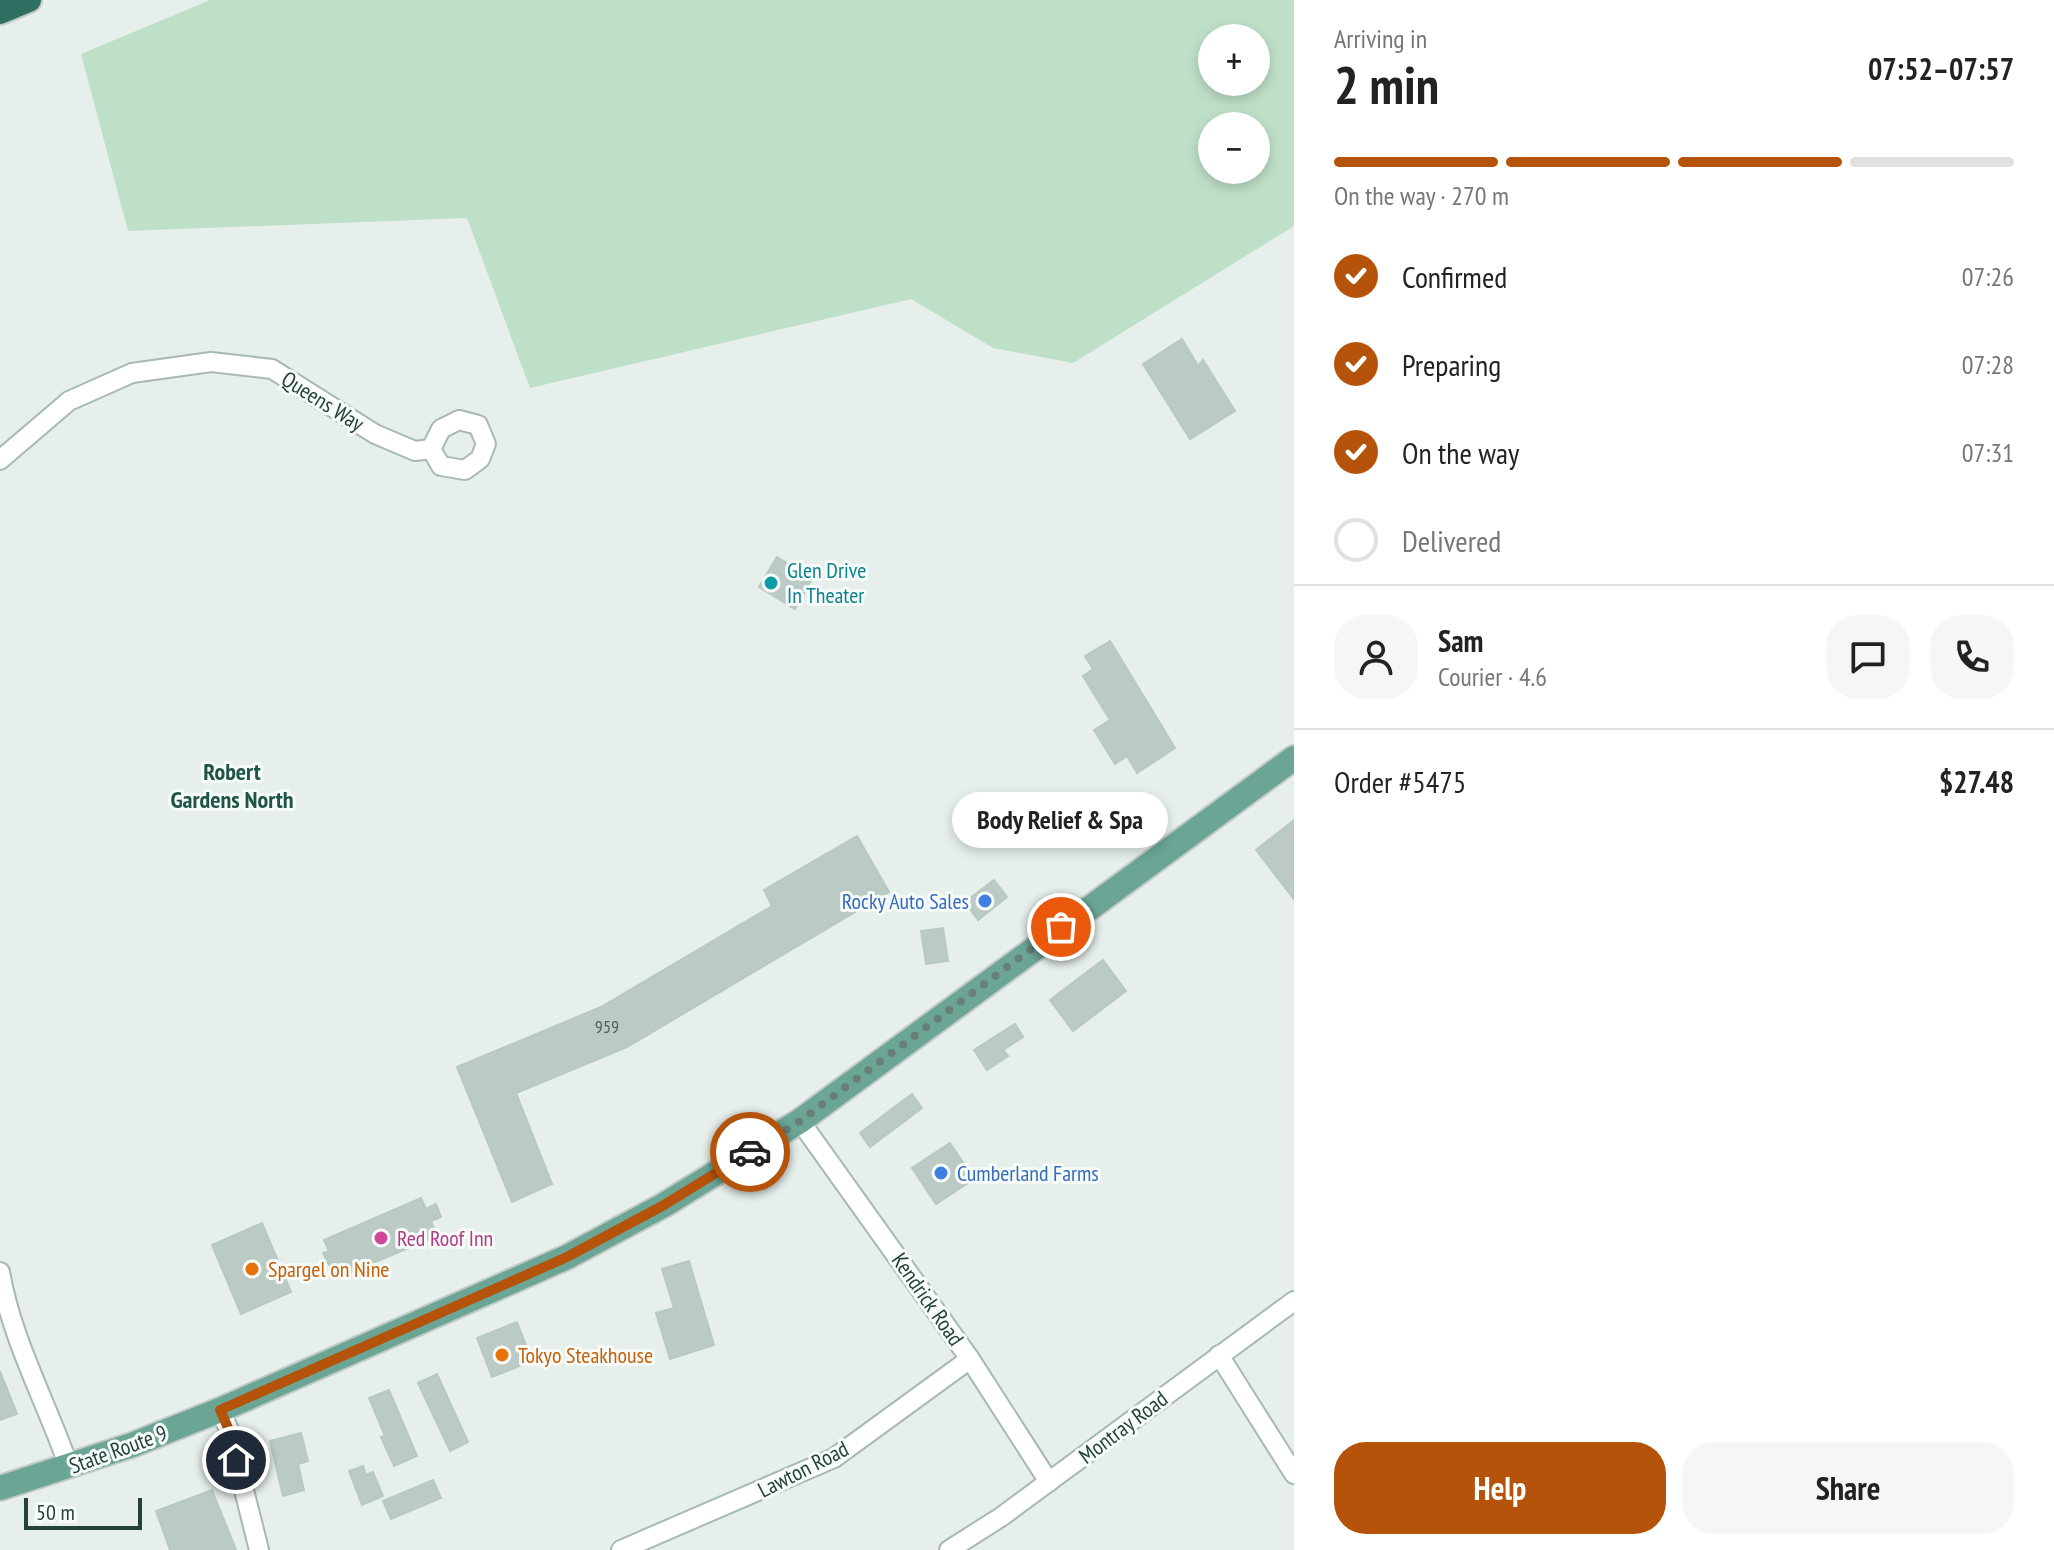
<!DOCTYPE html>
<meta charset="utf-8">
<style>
body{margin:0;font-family:"PT Sans Narrow",sans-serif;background:#f6f6f6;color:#222;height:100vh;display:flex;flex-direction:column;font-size:30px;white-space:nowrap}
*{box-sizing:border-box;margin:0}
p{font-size:26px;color:#767676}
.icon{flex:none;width:44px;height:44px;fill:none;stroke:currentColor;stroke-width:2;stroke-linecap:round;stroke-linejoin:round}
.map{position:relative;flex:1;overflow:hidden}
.sheet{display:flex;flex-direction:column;background:#fff;width:760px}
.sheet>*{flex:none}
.tools{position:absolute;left:1198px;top:24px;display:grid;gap:16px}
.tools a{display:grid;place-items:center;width:72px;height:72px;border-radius:50%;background:#fff;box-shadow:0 4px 12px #0003;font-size:40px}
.scale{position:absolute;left:24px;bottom:20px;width:118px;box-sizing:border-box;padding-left:8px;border:4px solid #24423a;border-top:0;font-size:22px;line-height:28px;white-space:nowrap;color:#24423a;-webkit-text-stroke:6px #f7fbf9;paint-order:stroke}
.pin{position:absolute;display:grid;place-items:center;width:68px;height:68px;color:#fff;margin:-34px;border:4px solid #fff;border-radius:50%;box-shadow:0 2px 8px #0007}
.courier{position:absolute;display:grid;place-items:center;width:80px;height:80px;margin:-40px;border:6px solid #b45309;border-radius:50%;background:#fff;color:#222;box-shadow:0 2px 10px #0007}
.bubble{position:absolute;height:56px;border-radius:28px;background:#fff;box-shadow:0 4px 12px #0003;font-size:26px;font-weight:700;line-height:56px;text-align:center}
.overview em{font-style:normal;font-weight:700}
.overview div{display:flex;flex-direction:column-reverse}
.overview{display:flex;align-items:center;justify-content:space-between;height:136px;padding:0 40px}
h1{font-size:52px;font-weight:700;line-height:60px}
.bar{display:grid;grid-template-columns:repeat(4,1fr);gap:12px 8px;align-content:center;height:96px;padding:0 40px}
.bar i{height:10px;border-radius:6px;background:#e0e0e0}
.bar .selected{background:#b45309}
.bar p{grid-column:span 4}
.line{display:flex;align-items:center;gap:20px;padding:0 40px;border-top:2px solid #e0e0e0}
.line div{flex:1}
.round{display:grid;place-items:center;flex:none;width:84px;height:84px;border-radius:32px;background:#f6f6f6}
ol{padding:0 40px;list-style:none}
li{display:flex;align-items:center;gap:24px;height:88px}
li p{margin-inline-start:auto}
li .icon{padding:8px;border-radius:50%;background:#b45309;color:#fff;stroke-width:4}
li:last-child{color:#767676}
li i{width:44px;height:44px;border:4px solid #e0e0e0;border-radius:50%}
.button{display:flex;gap:16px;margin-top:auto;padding:16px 40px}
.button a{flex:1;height:92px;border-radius:32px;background:#b45309;color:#fff;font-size:32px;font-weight:700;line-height:92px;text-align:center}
.button a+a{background:#f6f6f6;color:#222}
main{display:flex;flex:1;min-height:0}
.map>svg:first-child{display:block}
.green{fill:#bfe0c8;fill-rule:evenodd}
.building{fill:#bbcac4;stroke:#b8c9c2;stroke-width:2}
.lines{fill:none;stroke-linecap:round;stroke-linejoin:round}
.street-casing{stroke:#a8b8b2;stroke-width:22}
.primary-casing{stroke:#c2cac8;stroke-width:28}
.highway-casing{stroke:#c2cac8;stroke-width:28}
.street{stroke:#fff;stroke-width:18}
.primary{stroke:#6aa596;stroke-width:24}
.highway{stroke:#2f6f62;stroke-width:24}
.done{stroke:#687f78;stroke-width:8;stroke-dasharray:0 14.4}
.route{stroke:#b45309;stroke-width:10}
.culture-dot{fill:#0f9aa8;stroke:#f7fbf9;stroke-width:3}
.shop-dot{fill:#3f7fe0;stroke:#f7fbf9;stroke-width:3}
.hotel-dot{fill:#d1479c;stroke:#f7fbf9;stroke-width:3}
.food-dot{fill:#e8710a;stroke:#f7fbf9;stroke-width:3}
.labels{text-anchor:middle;stroke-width:6;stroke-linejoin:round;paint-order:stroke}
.number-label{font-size:18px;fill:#4a645c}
.street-label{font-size:22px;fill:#24423a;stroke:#f7fbf9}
.culture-label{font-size:22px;fill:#0d838f;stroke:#f7fbf9;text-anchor:start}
.shop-label{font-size:22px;fill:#366cbe;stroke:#f7fbf9;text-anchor:end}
.hotel-label{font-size:22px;fill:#b23c85;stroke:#f7fbf9;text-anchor:start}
.food-label{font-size:22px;fill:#c56008;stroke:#f7fbf9;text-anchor:start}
.neighbourhood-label{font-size:24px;font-weight:bold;fill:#1f5548;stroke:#f7fbf9}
</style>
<main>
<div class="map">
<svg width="1294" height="1550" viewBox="0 0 1294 1550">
<rect width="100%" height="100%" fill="#e6efeb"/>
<!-- green -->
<path class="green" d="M210,0H1294V226L1073,363L993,348L911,299L530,388L467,218L128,231L81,54ZM1212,38H1256V82H1212ZM1212,126H1256V170H1212Z"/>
<!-- building -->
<g class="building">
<path d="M1182,339L1198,366L1203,360L1235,411L1190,439L1143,364Z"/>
<path d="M777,557L812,579L795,609L759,587Z"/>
<path d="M1110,641L1175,748L1137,773L1127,756L1115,764L1094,730L1110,720L1083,676L1093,669L1085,656Z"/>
<path d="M1294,820V899L1256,850Z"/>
<path d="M857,836L889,892L627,1047L516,1093L552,1184L512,1202L457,1067L601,1007L772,906L764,890Z"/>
<path d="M994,880L1007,897L978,920L965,902Z"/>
<path d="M943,928L948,961L926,964L921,931Z"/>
<path d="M1103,960L1126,991L1073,1031L1050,1000Z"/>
<path d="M1015,1024L1023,1037L1003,1050L1008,1056L987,1070L974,1050Z"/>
<path d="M912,1094L922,1108L870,1147L860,1133Z"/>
<path d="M950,1143L974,1179L936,1204L912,1168Z"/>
<path d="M421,1198L426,1209L436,1204L441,1217L431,1221L437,1236L342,1276L336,1262L329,1265L323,1253L329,1251L324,1240Z"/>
<path d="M262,1223L291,1292L241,1314L212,1245Z"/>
<path d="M689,1261L714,1345L670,1359L656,1313L674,1308L662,1269Z"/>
<path d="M517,1322L532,1361L492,1377L477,1338Z"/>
<path d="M0,1371L17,1414L0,1420Z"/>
<path d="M437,1374L468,1442L450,1451L418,1383Z"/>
<path d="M389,1390L417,1456L394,1466L381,1437L385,1436L369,1398Z"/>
<path d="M301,1433L308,1461L298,1464L304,1490L283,1496L270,1441Z"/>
<path d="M363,1466L366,1475L373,1472L383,1496L362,1505L349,1471Z"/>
<path d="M433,1480L441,1498L391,1519L383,1501Z"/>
<path d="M212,1490L236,1550H170L156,1511Z"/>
</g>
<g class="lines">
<!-- street casing -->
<g class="street-casing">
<g id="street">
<path d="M459,420L478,425L486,444L480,459L465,470L441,466L431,449L441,429Z"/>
<path d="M0,460L69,401L132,373L211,362L272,369L375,434L415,451L431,449"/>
<path d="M800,1121L970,1359L1049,1482"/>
<path d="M0,1272C12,1341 46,1401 69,1467"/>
<path d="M1219,1355L1294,1474"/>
<path d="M220,1410L229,1430L259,1550"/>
<path d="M621,1550L834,1458L970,1359"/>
<path d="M949,1550L1001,1517L1294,1301"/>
</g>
</g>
<!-- primary casing -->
<g class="primary-casing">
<path id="primary" d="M0,1488L132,1445L220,1410L567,1257L664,1205L800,1121L1294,758"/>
</g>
<!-- highway casing -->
<g class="highway-casing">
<path id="highway" d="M0,12L29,0"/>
</g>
<!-- street -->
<use href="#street" class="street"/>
<!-- primary -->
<use href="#primary" class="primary"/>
<!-- highway -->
<use href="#highway" class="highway"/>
</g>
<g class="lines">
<!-- done -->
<path class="done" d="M750,1152L800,1121L1061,927"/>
<!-- route -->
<path class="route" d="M236,1460L229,1430L220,1410L567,1257L664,1205L750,1152"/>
</g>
<!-- markers -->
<circle class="culture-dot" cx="771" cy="583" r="8"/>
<g class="shop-dot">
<circle cx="985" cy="901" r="8"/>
<circle cx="941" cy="1173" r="8"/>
</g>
<circle class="hotel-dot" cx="381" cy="1238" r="8"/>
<g class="food-dot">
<circle cx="252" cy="1269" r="8"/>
<circle cx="502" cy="1355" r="8"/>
</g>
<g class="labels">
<!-- number labels -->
<g class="number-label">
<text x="607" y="1033">959</text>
</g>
<!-- street labels -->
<g class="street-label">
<text transform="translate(323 401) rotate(32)" y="8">Queens Way</text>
<text transform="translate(928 1299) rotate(55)" y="8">Kendrick Road</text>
<text transform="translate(1123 1427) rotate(-37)" y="8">Montray Road</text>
<text transform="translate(118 1449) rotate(-20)" y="8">State Route 9</text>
<text transform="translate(803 1469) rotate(-27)" y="8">Lawton Road</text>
</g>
<!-- culture labels -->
<g class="culture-label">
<text x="787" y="578">Glen Drive<tspan x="787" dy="25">In Theater</tspan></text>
</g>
<!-- shop labels -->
<g class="shop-label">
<text x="969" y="909">Rocky Auto Sales</text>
<text x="957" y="1181" text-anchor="start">Cumberland Farms</text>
</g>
<!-- hotel labels -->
<g class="hotel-label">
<text x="397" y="1246">Red Roof Inn</text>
</g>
<!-- food labels -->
<g class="food-label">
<text x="268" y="1277">Spargel on Nine</text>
<text x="518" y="1363">Tokyo Steakhouse</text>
</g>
<!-- neighbourhood labels -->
<g class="neighbourhood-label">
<text x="232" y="780">Robert<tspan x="232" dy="28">Gardens North</tspan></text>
</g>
</g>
</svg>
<div class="tools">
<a>+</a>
<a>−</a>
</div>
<div class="scale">50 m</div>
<div class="pin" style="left:1061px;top:927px;background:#ea580c"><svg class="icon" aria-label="bag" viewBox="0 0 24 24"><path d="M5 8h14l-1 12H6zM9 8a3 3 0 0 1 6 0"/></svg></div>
<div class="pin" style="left:236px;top:1460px;background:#1f2937"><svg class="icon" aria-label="home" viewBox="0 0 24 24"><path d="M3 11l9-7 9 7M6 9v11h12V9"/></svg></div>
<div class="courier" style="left:750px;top:1152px"><svg class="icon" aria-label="car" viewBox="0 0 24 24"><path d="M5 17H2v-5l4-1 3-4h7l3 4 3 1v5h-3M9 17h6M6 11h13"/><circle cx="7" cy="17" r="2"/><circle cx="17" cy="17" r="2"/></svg></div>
<div class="bubble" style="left:952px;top:792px;width:216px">Body Relief &amp; Spa</div>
</div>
<section class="sheet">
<div class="overview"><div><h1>2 min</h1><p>Arriving in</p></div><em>07:52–07:57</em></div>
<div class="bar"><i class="selected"></i><i class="selected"></i><i class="selected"></i><i></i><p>On the way · 270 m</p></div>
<ol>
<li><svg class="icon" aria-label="check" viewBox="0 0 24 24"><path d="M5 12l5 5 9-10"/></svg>Confirmed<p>07:26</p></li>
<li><svg class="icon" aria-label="check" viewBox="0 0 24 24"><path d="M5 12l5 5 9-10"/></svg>Preparing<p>07:28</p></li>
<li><svg class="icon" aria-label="check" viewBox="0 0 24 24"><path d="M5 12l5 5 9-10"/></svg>On the way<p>07:31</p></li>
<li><i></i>Delivered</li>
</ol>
<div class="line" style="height:144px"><a class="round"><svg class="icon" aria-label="person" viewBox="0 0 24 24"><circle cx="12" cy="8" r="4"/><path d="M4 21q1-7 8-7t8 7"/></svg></a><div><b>Sam</b><p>Courier · 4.6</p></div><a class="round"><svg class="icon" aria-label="chat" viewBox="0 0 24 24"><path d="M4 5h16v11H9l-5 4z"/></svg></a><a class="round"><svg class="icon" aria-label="phone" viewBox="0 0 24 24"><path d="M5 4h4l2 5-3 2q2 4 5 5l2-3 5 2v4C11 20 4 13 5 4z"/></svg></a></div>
<div class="line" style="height:104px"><div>Order #5475</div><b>$27.48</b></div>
<div class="button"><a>Help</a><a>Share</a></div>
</section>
</main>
